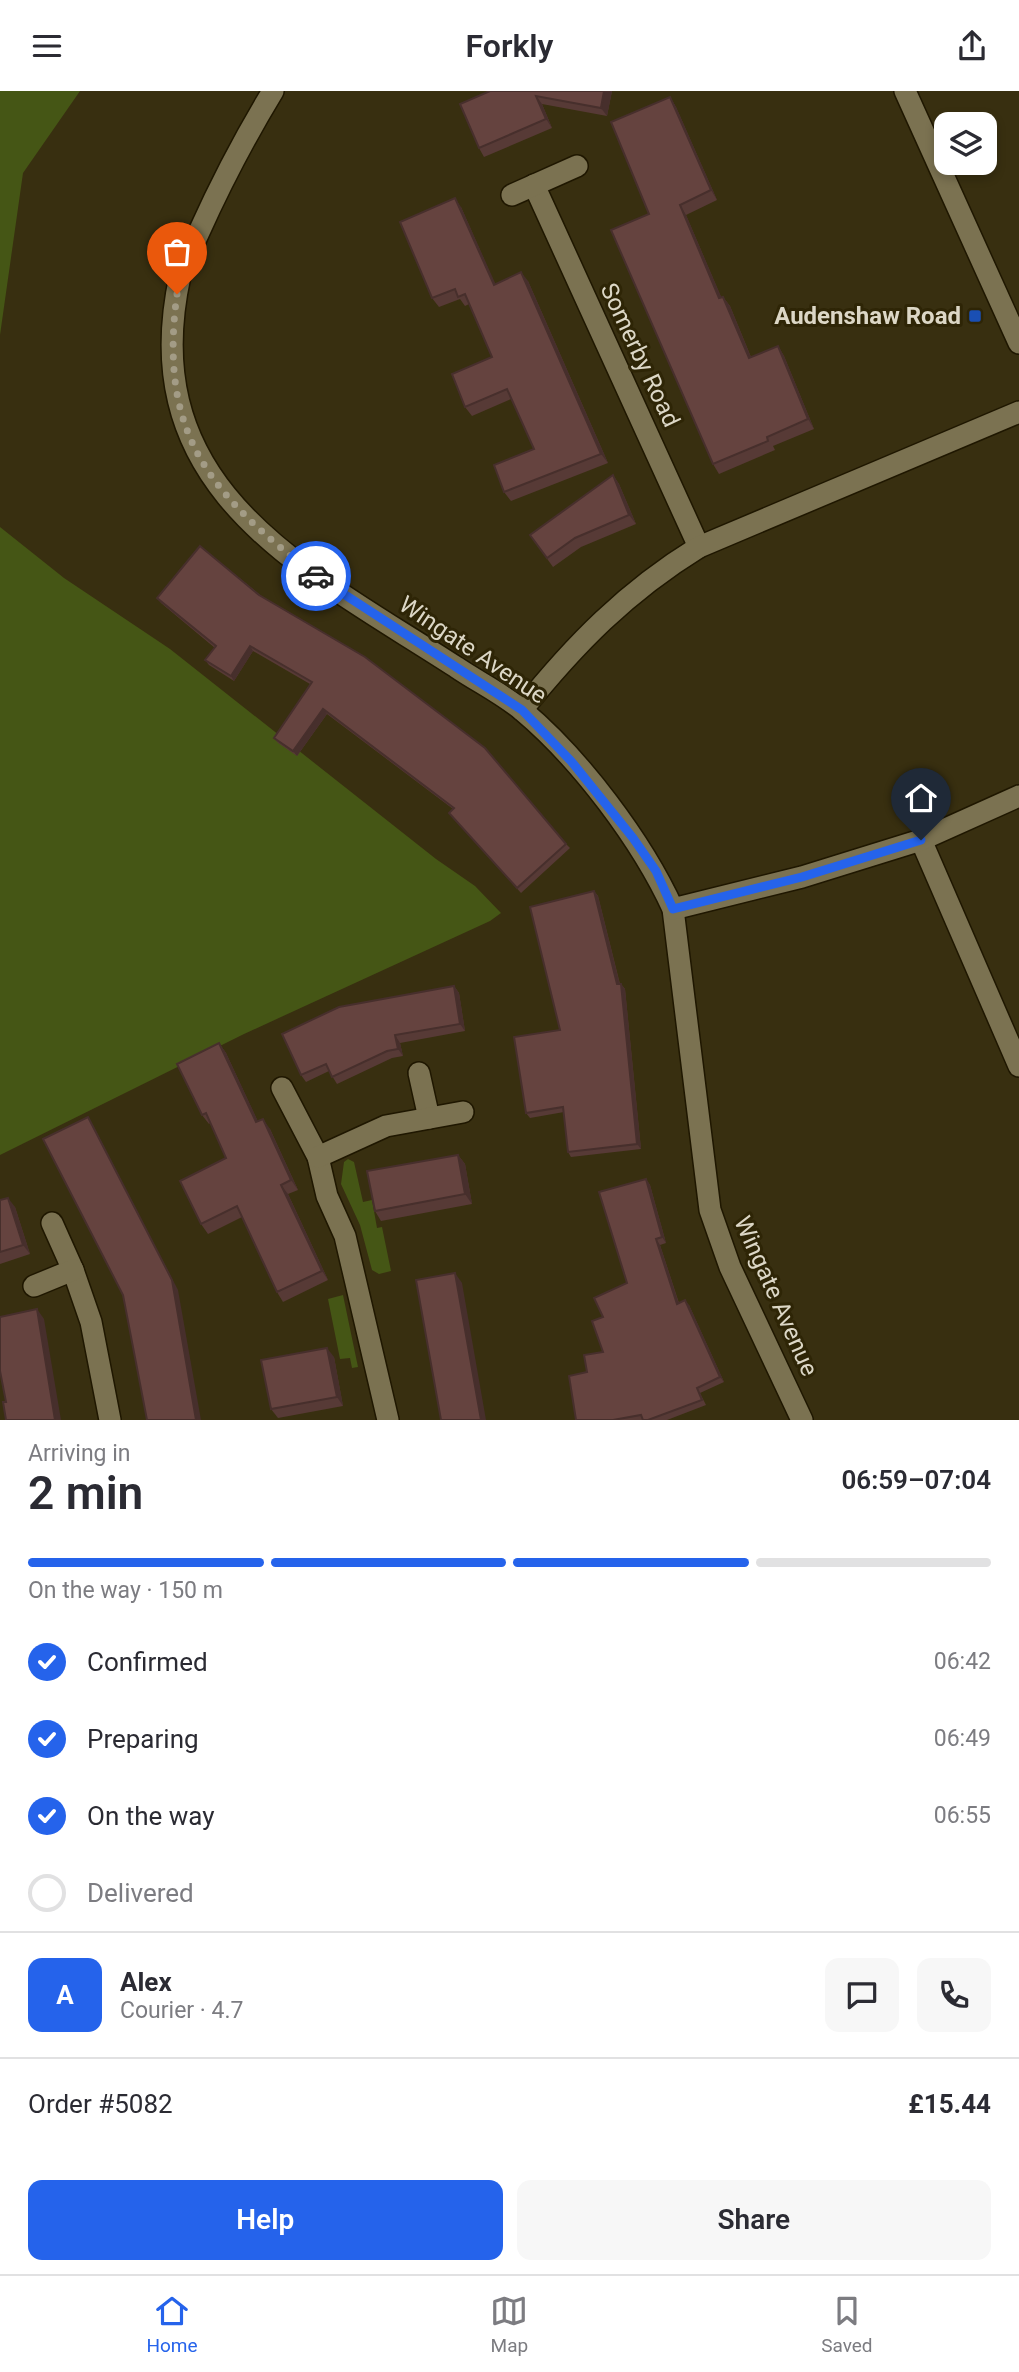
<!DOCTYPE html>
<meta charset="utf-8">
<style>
body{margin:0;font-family:Roboto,sans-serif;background:#f7f7f7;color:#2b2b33;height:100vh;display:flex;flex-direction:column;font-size:26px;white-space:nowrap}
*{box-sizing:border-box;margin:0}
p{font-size:23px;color:#7c7c81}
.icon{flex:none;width:38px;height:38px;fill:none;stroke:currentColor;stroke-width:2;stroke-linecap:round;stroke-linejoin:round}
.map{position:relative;height:1329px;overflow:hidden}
.drawer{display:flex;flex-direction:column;background:#fff;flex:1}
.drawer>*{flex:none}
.tools{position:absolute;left:934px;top:21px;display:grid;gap:14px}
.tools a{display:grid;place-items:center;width:63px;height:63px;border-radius:14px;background:#fff;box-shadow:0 4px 10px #0003;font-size:35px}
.pin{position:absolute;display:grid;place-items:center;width:60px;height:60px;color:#fff;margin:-72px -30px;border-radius:50% 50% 50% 0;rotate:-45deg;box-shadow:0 0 7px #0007}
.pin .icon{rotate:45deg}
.courier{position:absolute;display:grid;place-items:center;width:70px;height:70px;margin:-35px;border:5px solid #2563eb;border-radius:50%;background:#fff;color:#222;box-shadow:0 2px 9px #0007}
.headline em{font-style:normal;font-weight:600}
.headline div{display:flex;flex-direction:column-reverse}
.headline{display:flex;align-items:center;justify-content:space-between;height:119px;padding:0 28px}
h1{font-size:46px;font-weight:600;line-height:52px}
.bar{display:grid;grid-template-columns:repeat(4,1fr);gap:10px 7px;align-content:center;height:84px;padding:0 28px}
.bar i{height:9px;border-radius:5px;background:#e1e1e2}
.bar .selected{background:#2563eb}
.bar p{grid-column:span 4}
.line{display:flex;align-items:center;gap:18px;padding:0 28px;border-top:2px solid #e1e1e2}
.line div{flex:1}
.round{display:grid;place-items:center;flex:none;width:74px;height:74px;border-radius:14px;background:#f7f7f7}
ol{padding:0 28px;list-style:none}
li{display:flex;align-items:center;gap:21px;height:77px}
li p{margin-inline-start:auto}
li .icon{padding:7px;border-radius:50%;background:#2563eb;color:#fff;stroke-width:4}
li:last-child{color:#7c7c81}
li i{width:38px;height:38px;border:4px solid #e1e1e2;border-radius:50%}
.cta{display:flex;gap:14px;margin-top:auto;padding:14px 28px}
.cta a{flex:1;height:80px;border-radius:14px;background:#2563eb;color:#fff;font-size:28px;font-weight:600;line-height:80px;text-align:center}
.cta a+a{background:#f7f7f7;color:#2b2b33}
header{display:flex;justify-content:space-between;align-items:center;height:91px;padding:0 28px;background:#fff;font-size:32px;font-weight:600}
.dock{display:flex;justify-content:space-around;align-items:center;height:98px;border-top:2px solid #e1e1e2;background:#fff;font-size:19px;color:#7c7c81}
.dock a{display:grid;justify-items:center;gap:4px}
.dock .selected{color:#2563eb}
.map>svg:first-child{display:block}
.green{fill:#455615}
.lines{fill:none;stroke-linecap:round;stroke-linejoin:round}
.minor-casing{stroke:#1f1700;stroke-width:24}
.minor{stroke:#7b7251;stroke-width:21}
.wall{fill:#573a36}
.shaded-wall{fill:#472f2c}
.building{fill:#65433f;stroke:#472f2c;stroke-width:2}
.done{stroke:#a39c86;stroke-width:7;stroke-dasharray:0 12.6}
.route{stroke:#2563eb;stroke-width:9}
.transit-dot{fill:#1a4fb4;stroke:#2e2506;stroke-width:2.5}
.labels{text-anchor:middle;stroke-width:6;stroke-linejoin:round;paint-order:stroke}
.poi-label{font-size:24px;font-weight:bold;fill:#dcd7c6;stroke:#2e2506;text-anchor:end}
.street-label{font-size:24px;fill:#dcd7c6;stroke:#2e2506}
</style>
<header><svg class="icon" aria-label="menu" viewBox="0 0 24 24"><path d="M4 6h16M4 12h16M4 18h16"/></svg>Forkly<svg class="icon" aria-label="share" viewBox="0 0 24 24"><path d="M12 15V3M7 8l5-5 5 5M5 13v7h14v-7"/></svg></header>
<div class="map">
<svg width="1019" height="1329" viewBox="0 0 1019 1329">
<rect width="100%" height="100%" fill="#382f10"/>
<!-- green -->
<g class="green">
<path d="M0,0H80L23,82L0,244Z"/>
<path d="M0,436L64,487L170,558L436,768L475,795L501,822L490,830L244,943L0,1064Z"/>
<path d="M348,1068L354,1071L363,1111L372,1109L377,1137L382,1136L391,1180L379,1183L372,1179L360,1134L341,1093L344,1071Z"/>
<path d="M343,1204L358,1276L352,1277L350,1267L340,1268L328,1208Z"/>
</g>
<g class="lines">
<!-- minor casing -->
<g class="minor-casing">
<g id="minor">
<path d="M273,0C245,46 221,92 199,141C193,155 183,170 180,185C133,400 305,478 456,576C478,591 503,603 523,620C580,668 642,750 673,818L710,1119L730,1176L802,1329"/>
<path d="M905,0L1019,252"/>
<path d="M534,94L699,456"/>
<path d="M512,104L577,75"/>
<path d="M522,619C575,553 626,501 699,456L1019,321"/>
<path d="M921,749L1019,975"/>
<path d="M673,818L802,786L921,749L1019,705"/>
<path d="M419,982L429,1027"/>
<path d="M282,997L318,1066L327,1105L345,1145L388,1329"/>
<path d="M318,1066L386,1035L463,1021"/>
<path d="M52,1132L73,1179L91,1231L110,1329"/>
<path d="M34,1195L73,1179"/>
</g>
</g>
<!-- minor -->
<use href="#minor" class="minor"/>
</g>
<!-- wall -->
<g class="wall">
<path d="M490,0H612L607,25L542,13L552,37L484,66L479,57Z"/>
<path d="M670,6L676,16L717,109L686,124L721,206H723L730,215L751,266L778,255L784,265L814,338L773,355L775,359L719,383L713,373L649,123Z"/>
<path d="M461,116L495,193L528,190L608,372L511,410L504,401L534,358L511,308L472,325L465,316L492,266L469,213L465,215L460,208L439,216L432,207Z"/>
<path d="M613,384L619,393L636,433L581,456L553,476L530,444Z"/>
<path d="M200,455L566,753L570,757L521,802L453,727L449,722L453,718L327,623L297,665L278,652L274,647L310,593L253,560L234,590L209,574L205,569L215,557L161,512L157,507Z"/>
<path d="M594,800L598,805L620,893H621L625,898L641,1058L571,1066L568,1061L564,1021L530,1027L526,1022L560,939Z"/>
<path d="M454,895L459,902L465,940L400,952L403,965L392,967L337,993L329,980L306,991L301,984Z"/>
<path d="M219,952L226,962L258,1031L270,1038L298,1099L288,1103L328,1189L283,1211L277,1201L242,1126L208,1143L201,1133L226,1067L210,1032L209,1033L202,1024Z"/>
<path d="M458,1064L465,1073L472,1113L381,1130L375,1120Z"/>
<path d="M646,1088L650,1094L666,1152L660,1154L679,1212L689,1214L724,1291L700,1302L706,1314L667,1329H576L587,1281L603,1261V1226L627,1192Z"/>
<path d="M0,1109L15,1116L30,1163L0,1173Z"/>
<path d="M334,1266L343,1315L278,1327L271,1318Z"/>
</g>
<!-- shaded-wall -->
<g class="shaded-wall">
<path d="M604,0H612L607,25L601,17Z"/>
<path d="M536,5L542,13L552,37L546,28Z"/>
<path d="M670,6L676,16L717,109L711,99Z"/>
<path d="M455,107L461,116L500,203L494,194Z"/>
<path d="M680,114L686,124L726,217L719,207Z"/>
<path d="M521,181L528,190L608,372L601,363Z"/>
<path d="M723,206L730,215L755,276L749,267Z"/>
<path d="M778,255L784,265L814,338L808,328Z"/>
<path d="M613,384L619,393L636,433L629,424Z"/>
<path d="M250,555L253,560L234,590L231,585Z"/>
<path d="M323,618L327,623L297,665L293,660Z"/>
<path d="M594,800L598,805L621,898L617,893Z"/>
<path d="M621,893L625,898L641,1058L637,1053Z"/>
<path d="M454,895L459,902L465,940L460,933Z"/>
<path d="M395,944L400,952L403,965L398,958Z"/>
<path d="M219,952L226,962L263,1041L256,1031Z"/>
<path d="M88,1026L94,1036L178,1199L201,1329H196Z"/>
<path d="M263,1028L270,1038L298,1099L291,1089Z"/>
<path d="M458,1064L465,1073L472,1113L465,1103Z"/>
<path d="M646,1088L650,1094L666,1152L662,1146Z"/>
<path d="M281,1094L288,1103L328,1189L322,1180Z"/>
<path d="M8,1107L15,1116L30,1163L23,1154Z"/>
<path d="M656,1148L660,1154L681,1219L677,1213Z"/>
<path d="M455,1182L462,1192L486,1329H481Z"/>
<path d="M685,1209L689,1214L724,1291L720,1286Z"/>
<path d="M37,1218L44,1228L61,1329H55Z"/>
<path d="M327,1257L334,1266L343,1315L337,1306Z"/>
</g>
<!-- building -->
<g class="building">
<path d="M490,0H604L601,17L536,5L546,28L479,57L460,13Z"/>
<path d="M670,6L711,99L680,114L719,207L723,206L749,267L778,255L808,328L767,346L768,350L713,373L611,139L649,123L611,31Z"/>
<path d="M455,107L494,194L521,181L601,363L504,401L494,374L534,358L507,298L465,316L452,283L492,266L465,203L458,206L455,198L432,207L400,131Z"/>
<path d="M613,384L629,424L575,447L547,467L530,444Z"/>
<path d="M200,455L259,504L365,566L485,657L566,753L517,797L449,722L454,717L323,618L293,660L274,647L312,591L250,555L231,585L205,569L216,555L157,507Z"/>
<path d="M594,800L617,893H621L637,1053L568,1061L563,1016L526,1022L514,946L560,939L530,816Z"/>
<path d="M454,895L460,933L395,944L398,958L387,960L332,986L326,973L301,984L282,943L339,916Z"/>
<path d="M219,952L256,1031L263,1028L291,1089L281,1094L322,1180L277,1201L237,1115L201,1133L180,1090L226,1067L206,1022L202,1024L177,973Z"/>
<path d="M88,1026L172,1189L196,1329H147L123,1204L43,1048Z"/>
<path d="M458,1064L465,1103L375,1120L367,1080Z"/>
<path d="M646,1088L662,1146L656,1148L677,1213L685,1209L720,1286L697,1297L702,1309L648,1329H643L641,1324L613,1329H576L569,1285L587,1281L584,1264L603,1261L592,1230L603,1226L594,1207L627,1192L599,1101Z"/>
<path d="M8,1107L23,1154L0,1161V1109Z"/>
<path d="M455,1182L481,1329H441L416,1189Z"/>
<path d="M37,1218L55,1329H6L3,1311H6L0,1280V1226Z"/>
<path d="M327,1257L337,1306L271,1318L261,1269Z"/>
</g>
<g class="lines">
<!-- done -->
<path class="done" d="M177,203C158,344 210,403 316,485"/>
<!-- route -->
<path class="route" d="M316,485L522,619L571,670L633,747L656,780L673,818L802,786L921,749"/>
</g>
<!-- markers -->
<rect class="transit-dot" x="968" y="218" width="14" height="14" rx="3.5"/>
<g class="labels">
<!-- poi labels -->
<g class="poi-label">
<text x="961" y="233">Audenshaw Road</text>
</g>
<!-- street labels -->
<g class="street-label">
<text transform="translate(640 264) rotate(65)" y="8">Somerby Road</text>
<text transform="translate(473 559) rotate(34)" y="8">Wingate Avenue</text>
<text transform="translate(776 1205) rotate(66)" y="8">Wingate Avenue</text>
</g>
</g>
</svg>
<div class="tools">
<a><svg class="icon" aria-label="layers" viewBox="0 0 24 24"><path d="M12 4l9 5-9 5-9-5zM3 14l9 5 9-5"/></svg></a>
</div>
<div class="pin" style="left:177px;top:203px;background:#ea580c"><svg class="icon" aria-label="bag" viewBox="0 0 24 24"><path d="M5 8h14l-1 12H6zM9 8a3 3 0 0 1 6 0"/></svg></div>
<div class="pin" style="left:921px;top:749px;background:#1f2937"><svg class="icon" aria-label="home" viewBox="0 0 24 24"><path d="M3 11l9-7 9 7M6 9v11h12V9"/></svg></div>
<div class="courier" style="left:316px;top:485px"><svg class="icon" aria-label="car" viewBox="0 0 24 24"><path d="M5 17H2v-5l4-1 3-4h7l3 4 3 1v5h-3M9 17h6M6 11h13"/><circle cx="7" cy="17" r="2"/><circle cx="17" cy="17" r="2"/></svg></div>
</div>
<section class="drawer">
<div class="headline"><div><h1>2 min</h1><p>Arriving in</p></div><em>06:59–07:04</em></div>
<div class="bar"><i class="selected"></i><i class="selected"></i><i class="selected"></i><i></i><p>On the way · 150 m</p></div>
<ol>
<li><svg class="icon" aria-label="check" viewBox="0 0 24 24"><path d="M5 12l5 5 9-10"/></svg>Confirmed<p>06:42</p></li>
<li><svg class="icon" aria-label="check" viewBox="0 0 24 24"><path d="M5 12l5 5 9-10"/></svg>Preparing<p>06:49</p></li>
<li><svg class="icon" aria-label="check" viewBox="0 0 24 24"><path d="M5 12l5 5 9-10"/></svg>On the way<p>06:55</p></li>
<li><i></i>Delivered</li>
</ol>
<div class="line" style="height:126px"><b class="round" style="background:#2563eb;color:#fff">A</b><div><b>Alex</b><p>Courier · 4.7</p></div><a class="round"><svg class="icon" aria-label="chat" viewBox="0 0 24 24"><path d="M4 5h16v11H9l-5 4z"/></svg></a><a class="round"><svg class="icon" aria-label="phone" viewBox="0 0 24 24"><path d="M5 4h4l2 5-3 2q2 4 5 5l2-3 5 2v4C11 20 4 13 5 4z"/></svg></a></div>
<div class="line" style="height:91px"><div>Order #5082</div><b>£15.44</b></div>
<div class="cta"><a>Help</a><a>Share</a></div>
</section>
<nav class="dock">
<a class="selected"><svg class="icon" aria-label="home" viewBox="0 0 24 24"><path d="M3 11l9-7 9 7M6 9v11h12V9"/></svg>Home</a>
<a><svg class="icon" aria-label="map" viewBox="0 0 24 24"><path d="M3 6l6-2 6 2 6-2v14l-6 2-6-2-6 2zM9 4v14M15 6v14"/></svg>Map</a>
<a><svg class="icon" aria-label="saved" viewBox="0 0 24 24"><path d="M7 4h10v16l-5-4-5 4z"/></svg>Saved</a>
</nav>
